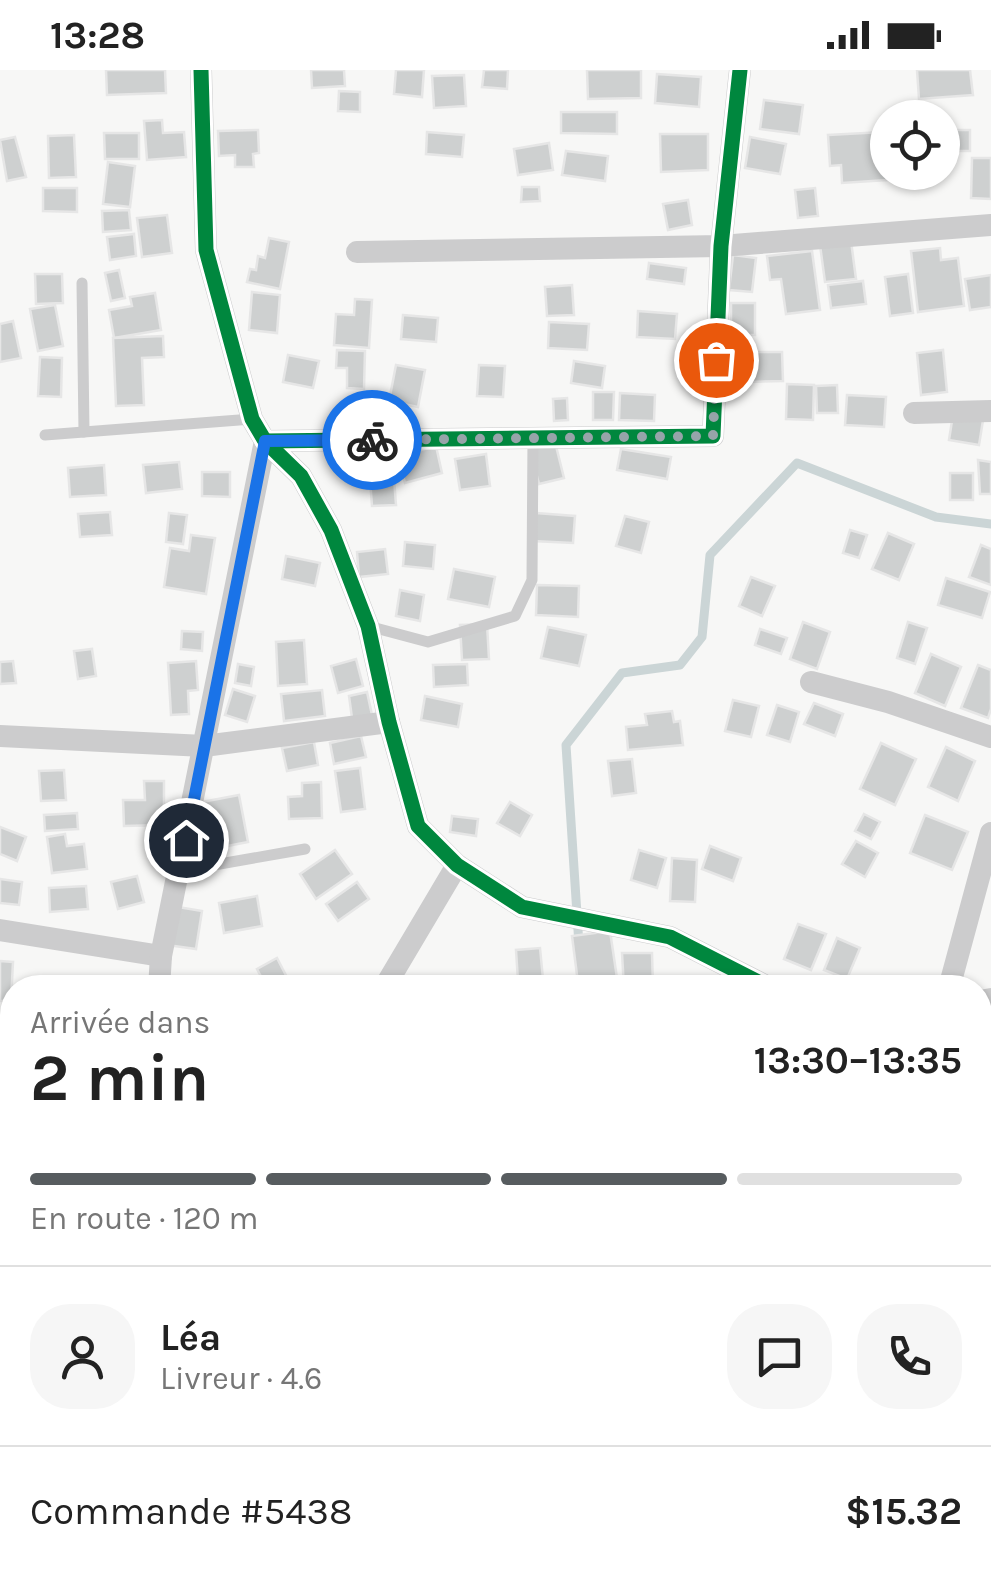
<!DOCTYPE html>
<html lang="fr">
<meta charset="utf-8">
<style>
body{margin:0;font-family:Karla,sans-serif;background:#f6f6f6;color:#222;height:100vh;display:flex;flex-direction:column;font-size:38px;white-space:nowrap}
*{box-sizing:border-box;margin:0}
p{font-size:32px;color:#767676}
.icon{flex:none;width:55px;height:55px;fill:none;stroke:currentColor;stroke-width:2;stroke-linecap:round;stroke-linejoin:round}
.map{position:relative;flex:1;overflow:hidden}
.sheet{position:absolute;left:0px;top:905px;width:992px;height:622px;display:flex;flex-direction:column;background:#fff;border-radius:40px 40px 0 0;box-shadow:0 2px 8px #0004}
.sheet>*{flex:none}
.tools{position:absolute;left:870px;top:30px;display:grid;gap:20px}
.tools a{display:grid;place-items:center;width:90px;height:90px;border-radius:50%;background:#fff;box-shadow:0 2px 8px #0004;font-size:50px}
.pin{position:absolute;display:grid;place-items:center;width:85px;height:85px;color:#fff;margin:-42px;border:5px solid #fff;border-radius:50%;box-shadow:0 2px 10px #0007}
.courier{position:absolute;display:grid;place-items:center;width:100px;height:100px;margin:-50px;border:8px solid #1a73e8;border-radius:50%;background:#fff;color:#222;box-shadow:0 2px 12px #0007}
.summary em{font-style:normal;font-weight:700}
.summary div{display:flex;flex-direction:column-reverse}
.summary{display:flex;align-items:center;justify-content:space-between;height:170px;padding:0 30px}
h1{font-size:65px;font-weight:700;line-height:75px}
.bar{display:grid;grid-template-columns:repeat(4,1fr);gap:15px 10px;align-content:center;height:120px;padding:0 30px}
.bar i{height:12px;border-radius:8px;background:#e0e0e0}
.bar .active{background:#575c5f}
.bar p{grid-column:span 4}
.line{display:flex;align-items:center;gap:25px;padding:0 30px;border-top:2px solid #e0e0e0}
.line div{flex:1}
.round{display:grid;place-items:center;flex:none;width:105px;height:105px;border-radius:40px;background:#f6f6f6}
.status{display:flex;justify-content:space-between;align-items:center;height:70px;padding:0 50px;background:#fff;direction:ltr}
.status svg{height:28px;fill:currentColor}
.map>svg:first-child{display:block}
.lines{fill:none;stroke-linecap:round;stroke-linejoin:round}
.stream{stroke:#cbd5d6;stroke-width:9}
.building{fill:#ced0d0;stroke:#e6e6e6;stroke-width:2.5}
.service{stroke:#cccccd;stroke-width:11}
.minor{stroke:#cccccd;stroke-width:22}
.cycleway-casing{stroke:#fff;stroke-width:21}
.cycleway{stroke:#00873e;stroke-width:15}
.done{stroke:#97a4a9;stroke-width:10;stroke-dasharray:0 18}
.route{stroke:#1a73e8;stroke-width:12}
</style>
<div class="status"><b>13:28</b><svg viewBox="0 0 49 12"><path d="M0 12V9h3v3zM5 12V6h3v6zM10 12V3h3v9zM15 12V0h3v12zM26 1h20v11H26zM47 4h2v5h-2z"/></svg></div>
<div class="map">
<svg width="991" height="1526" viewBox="0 0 991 1526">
<rect width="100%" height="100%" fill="#f7f7f6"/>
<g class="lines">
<!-- stream -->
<g class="stream">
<path d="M579,875L566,675L622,603L680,595L702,567L710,485L797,393L936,447L991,454"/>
<path d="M477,1526L481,1515"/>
</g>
</g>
<!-- building -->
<g class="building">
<path d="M106,0H165L166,23L107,25Z"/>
<path d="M311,0H344L345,16L312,18Z"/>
<path d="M396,0H424L422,27L394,24Z"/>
<path d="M484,0H508L507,19L482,17Z"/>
<path d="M587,0H641V28L588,29Z"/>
<path d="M917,0H970L973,25L919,29Z"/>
<path d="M657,4L701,7L699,37L655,33Z"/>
<path d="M464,5L466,36L434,38L432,6Z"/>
<path d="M339,21L360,22V42L338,41Z"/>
<path d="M764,30L803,35L799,64L760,59Z"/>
<path d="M561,42H617V64L561,63Z"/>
<path d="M162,50L163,63L184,62L186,87L147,90L144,51Z"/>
<path d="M258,60L259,83L253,84L254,97H235V85L219,86L218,61Z"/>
<rect x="942" y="60" width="28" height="21"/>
<path d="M427,62L464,65L462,87L426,84Z"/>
<path d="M883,62L887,110L842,113L841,95L830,96L828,65Z"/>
<path d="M104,63H139V89H105Z"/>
<path d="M660,64H708V100L661,102Z"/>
<path d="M74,65L76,107L49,108L48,66Z"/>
<path d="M15,67L26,107L7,111L0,70Z"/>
<path d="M750,67L786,74L780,104L745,98Z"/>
<path d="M549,73L553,100L518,105L514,79Z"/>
<path d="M566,81L608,86L605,111L562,105Z"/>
<path d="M972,88H991V129L971,128Z"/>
<path d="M108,92L135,96L130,137L103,134Z"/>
<path d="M522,117H539L540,131L521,132Z"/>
<path d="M43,118H77V142L43,141Z"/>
<path d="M815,118L818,146L798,148L795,120Z"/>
<path d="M688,130L692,155L668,160L663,134Z"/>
<path d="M129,140L131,160L103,162L102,141Z"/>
<path d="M167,145L172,183L142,187L137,148Z"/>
<path d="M134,164L136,186L110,190L107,167Z"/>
<path d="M269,168L289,172L280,219L247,212L250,199L256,200L258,186L265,188Z"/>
<path d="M851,171L856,209L825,212L820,175Z"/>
<path d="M940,178L941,190L958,188L964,236L918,242L911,181Z"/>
<path d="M812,181L820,240L786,244L781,209L770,210L767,186Z"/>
<path d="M733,185L756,188L752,222L729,220Z"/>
<path d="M649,193L686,198L684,214L647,209Z"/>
<path d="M119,200L125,228L111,231L105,203Z"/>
<path d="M35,204H62L63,233L36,234Z"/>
<path d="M908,204L913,243L890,246L885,207Z"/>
<path d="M991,205V237L970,240L965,209Z"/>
<path d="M863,211L866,234L831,238L828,215Z"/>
<path d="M572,215L574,245L547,246L545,217Z"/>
<path d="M252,222L280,225L277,263L249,260Z"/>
<path d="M155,223L161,260L114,268L109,240L132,236L130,227Z"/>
<path d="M355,229L372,230L369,278L334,275L336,244L354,245Z"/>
<rect x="731" y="233" width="24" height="32"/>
<path d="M55,235L63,276L38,281L30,239Z"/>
<path d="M638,241L677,244L675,269L637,267Z"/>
<path d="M403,245L438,248L436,272L401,269Z"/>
<path d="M13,251L21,288L0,292V254Z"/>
<path d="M549,252L589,254L587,280L548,278Z"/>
<path d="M163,266L164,287L142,288L144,335L116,336L113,268Z"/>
<path d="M337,280L365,281L364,319L347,318V298H336Z"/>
<path d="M943,280L947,322L921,325L917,283Z"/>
<path d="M746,282H782L783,311L746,312Z"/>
<path d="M288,285L319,291L313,318L283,312Z"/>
<path d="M40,287L62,288L61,327L38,326Z"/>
<path d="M574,291L605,296L602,318L571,313Z"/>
<path d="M396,295L425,300L418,337L389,331Z"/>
<path d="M479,295L505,296L503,327L477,326Z"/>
<path d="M787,314L814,315L813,350L786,349Z"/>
<path d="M837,315L838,343H817L816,316Z"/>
<path d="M593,322H614L613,350H593Z"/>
<path d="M620,323L655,325L654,351L619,350Z"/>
<path d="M847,325L886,327L884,357L845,355Z"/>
<path d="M567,328L568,350L554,351L553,329Z"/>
<path d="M954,338L984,344L979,375L949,370Z"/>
<path d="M555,372L564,408L539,414L530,379Z"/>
<path d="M436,376L442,403L405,413L398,386Z"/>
<path d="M621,379L671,387L667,409L617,400Z"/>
<path d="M486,384L490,416L460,420L455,389Z"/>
<path d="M978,390L991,392V424H980Z"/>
<path d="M179,392L182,419L146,423L143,395Z"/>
<path d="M104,395L106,425L70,427L68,398Z"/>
<path d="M202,402H230V427L202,426Z"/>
<rect x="950" y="403" width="23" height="27"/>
<path d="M394,408L396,435L372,436L370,409Z"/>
<path d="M110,442L112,465L80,467L78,444Z"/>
<path d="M169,443L187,445L183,474L166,472Z"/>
<path d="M536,443L575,446L573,473L533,471Z"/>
<path d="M625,446L649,452L641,483L616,476Z"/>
<path d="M850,460L867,465L859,488L843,483Z"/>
<path d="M888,463L914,474L899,510L872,499Z"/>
<path d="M191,465L215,468L206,524L164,517L170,478L189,481Z"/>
<path d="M405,472L435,475L433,499L403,496Z"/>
<path d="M981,475L991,479V515L969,507Z"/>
<path d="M385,479L388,504L359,507L357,482Z"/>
<path d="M286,486L320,493L315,516L282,509Z"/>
<path d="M454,499L495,507L489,537L448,529Z"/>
<path d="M751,507L775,516L762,546L739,536Z"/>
<path d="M946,508L990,522L982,548L938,535Z"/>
<path d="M537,515L579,516L578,547L536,545Z"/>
<path d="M400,520L424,525L420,551L396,546Z"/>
<path d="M803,552L830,562L817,599L790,589Z"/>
<path d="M908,552L927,558L915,594L897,588Z"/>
<path d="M487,554L489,589L462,590L460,555Z"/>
<path d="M548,557L586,565L579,596L541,588Z"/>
<path d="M760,559L787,568L781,584L755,575Z"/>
<path d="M182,561L203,562L202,581L181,579Z"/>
<path d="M304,570L307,614L278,616L276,572Z"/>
<path d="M92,579L96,606L78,609L74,581Z"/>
<path d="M931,584L961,597L945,636L915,623Z"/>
<path d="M356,589L363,616L338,623L331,596Z"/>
<path d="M13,591L16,613L0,614V592Z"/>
<path d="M196,591L198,620L188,621L189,644L171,645L168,593Z"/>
<path d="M238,594L254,597L251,616L235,613Z"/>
<path d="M467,594L468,615L434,617L433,595Z"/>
<path d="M978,595L991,600V639L988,648L961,638Z"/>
<path d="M233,619L255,626L247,652L225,645Z"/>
<path d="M322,620L325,646L284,651L281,624Z"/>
<path d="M367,622L372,645L352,648L349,626Z"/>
<path d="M425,626L462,634L458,657L421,650Z"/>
<path d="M733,630L759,636L751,667L725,661Z"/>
<path d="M814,633L843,644L835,666L804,654Z"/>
<path d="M777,635L799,642L790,672L767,665Z"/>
<path d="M672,641L674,652L680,651L683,675L628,680L626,657L647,655L645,644Z"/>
<path d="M361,666L366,687L334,694L330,673Z"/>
<path d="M314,672L318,695L287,701L282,678Z"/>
<path d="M881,673L916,689L895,735L860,719Z"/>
<path d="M946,677L975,691L958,731L928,717Z"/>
<path d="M632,689L636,723L612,726L608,691Z"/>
<path d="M360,698L365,739L341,742L335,701Z"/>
<path d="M64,700L66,730L41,731L39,701Z"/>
<path d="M144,711H164V755L124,756L123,730H145Z"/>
<path d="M321,712L322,748L289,749L288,727L302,726V713Z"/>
<path d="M239,725L248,772L212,779L202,732Z"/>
<path d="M510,732L532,745L520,766L497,753Z"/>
<path d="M77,743L78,759L45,761L44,745Z"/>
<path d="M864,744L880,752L871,769L855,761Z"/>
<path d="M925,745L968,762L952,800L910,783Z"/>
<path d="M452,746L478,749L476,766L450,762Z"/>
<path d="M0,757L26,767L17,791L0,784Z"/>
<path d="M65,764L67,776L84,774L87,799L52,803L47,767Z"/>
<path d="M856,771L878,783L865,807L842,794Z"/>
<path d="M710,776L741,788L733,811L702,799Z"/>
<path d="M335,780L352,804L316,829L300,804Z"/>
<path d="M639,780L666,788L657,818L631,810Z"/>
<path d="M672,788L697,790L695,832L670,831Z"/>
<path d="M137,806L144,832L118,839L111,812Z"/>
<path d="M0,809L22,812L19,835L0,833Z"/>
<path d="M357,812L369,829L338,851L326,834Z"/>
<path d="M86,816L88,839L50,842L49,818Z"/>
<path d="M257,826L262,856L224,863L219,833Z"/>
<path d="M172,836L202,841L196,879L167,875Z"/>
<path d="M798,854L826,864L811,900L784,889Z"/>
<path d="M610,861L617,908L578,913L572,866Z"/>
<path d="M837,868L860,878L847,909L824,900Z"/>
<path d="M540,878L543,909L518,911L516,880Z"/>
<path d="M622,883H652L653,917L624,918Z"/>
<path d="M277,888L292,917V918H267L257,899Z"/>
<path d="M0,891L13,892L11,931H0Z"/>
<path d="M12,1036V1063L0,1066V1038Z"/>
<path d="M0,1452L12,1456L4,1483L0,1482Z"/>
<path d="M166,1515H207L203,1526H182L165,1520Z"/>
<path d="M757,1515H777L785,1520L781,1526H763L754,1520Z"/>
</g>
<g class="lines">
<!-- service -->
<g class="service">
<path d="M82,213L84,362"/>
<path d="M45,365L252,349"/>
<path d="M368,556L428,572L515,546L532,510L533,368"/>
<path d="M180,801L305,779"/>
<path d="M980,984L985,1038L991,1040"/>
<path d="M0,1024L12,1021"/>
<path d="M372,1515L374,1519L424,1526"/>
<path d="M467,1515L472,1526"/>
<path d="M151,1526L156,1515"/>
</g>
<!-- minor -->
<g class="minor">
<path d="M201,0L206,180L252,349L265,371L301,406L331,460L368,556L389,652L418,756L457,795L522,837L670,867L770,918"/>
<path d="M357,182L721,176L991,155"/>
<path d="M914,343L991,341"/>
<path d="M265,371L713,366L721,176L740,0"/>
<path d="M811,612L888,632L991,667"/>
<path d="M0,666L204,676L389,652"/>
<path d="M0,860L161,886"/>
<path d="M159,918L161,886L265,371"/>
<path d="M384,918L457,795"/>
<path d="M949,918L991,763"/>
<path d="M980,931L991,929"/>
<path d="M0,1268L12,1271"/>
<path d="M5,1526L12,1507"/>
<path d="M604,1526L608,1515"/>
</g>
<!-- cycleway casing -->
<g class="cycleway-casing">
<g id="cycleway">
<path d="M201,0L206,180L252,349L265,371L301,406L331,460L368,556L389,652L418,756L457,795L522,837L670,867L770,918"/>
<path d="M265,371L713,366L721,176L740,0"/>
</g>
</g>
<!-- cycleway -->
<use href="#cycleway" class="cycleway"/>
</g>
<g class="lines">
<!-- done -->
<path class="done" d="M372,370L713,366L716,290"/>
<!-- route -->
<path class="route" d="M186,770L265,371L372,370"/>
</g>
</svg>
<div class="tools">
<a><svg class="icon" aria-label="locate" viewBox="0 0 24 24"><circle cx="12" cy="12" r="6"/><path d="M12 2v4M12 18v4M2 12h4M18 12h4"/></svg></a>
</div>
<div class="pin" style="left:716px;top:290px;background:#ea580c"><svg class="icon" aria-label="bag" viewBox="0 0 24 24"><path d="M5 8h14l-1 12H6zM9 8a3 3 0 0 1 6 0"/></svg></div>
<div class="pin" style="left:186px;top:770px;background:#1f2937"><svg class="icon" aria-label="home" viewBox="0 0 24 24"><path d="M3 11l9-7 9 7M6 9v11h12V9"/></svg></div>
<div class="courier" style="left:372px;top:370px"><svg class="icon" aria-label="bike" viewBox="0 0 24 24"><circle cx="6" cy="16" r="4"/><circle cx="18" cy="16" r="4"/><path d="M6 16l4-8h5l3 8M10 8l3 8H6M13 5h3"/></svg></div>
<section class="sheet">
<div class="summary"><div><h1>2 min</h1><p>Arrivée dans</p></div><em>13:30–13:35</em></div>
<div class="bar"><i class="active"></i><i class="active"></i><i class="active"></i><i></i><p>En route · 120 m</p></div>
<div class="line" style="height:180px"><a class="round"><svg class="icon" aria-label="person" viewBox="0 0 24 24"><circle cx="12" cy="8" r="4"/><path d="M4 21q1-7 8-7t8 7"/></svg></a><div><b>Léa</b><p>Livreur · 4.6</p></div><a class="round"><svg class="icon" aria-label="chat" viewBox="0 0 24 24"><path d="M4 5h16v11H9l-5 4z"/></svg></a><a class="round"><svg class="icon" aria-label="phone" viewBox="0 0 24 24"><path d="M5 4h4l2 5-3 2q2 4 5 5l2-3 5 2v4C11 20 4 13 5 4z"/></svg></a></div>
<div class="line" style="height:130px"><div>Commande #5438</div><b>$15.32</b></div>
</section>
</div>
